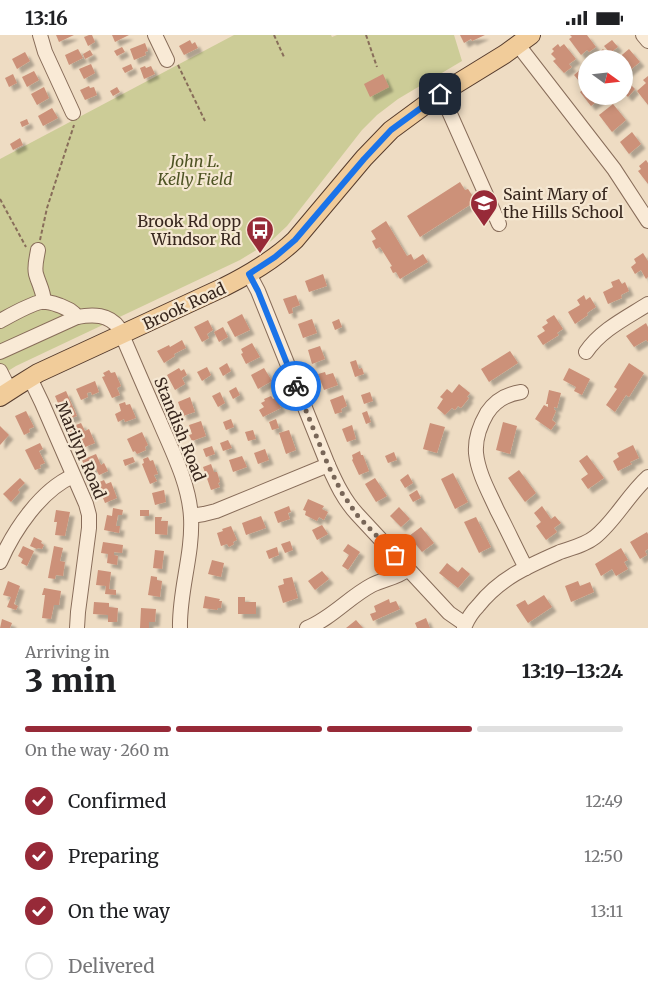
<!DOCTYPE html>
<meta charset="utf-8">
<style>
body{margin:0;font-family:Merriweather,serif;background:#f6f6f6;color:#202124;height:100vh;display:flex;flex-direction:column;font-size:19px;white-space:nowrap}
*{box-sizing:border-box;margin:0}
p{font-size:16px;color:#757577}
.icon{flex:none;width:28px;height:28px;fill:none;stroke:currentColor;stroke-width:2;stroke-linecap:round;stroke-linejoin:round}
.map{position:relative;height:593px;overflow:hidden}
.details{display:flex;flex-direction:column;background:#fff;flex:1}
.details>*{flex:none}
.needle{width:32px;rotate:105deg}
.controls{position:absolute;left:578px;top:15px;display:grid;gap:10px}
.controls a{display:grid;place-items:center;width:55px;height:55px;border-radius:50%;background:#fff;box-shadow:0 2px 8px #0003;font-size:25px}
.pin{position:absolute;display:grid;place-items:center;width:42px;height:42px;color:#fff;margin:-21px;border-radius:10px;box-shadow:0 2px 8px #0006}
.courier{position:absolute;display:grid;place-items:center;width:50px;height:50px;margin:-25px;border:4px solid #1a73e8;border-radius:50%;background:#fff;color:#222;box-shadow:0 1px 6px #0007}
.head em{font-style:normal;font-weight:800}
.head div{display:flex;flex-direction:column-reverse}
.head{display:flex;align-items:center;justify-content:space-between;height:85px;padding:0 25px}
h1{font-size:32px;font-weight:800;line-height:38px}
.bar{display:grid;grid-template-columns:repeat(4,1fr);gap:8px 5px;align-content:center;height:60px;padding:0 25px}
.bar i{height:6px;border-radius:4px;background:#e0e0e0}
.bar .current{background:#972a38}
.bar p{grid-column:span 4}
ol{padding:0 25px;list-style:none}
li{display:flex;align-items:center;gap:15px;height:55px}
li p{margin-inline-start:auto}
li .icon{padding:5px;border-radius:50%;background:#972a38;color:#fff;stroke-width:4}
li:last-child{color:#757577}
li i{width:28px;height:28px;border:2px solid #e0e0e0;border-radius:50%}
.status{display:flex;justify-content:space-between;align-items:center;height:35px;padding:0 25px;background:#fff;direction:ltr}
.status svg{height:14px;fill:currentColor}
.map>svg:first-child{display:block}
.green{fill:#cccc97}
.building{fill:#cc9179;filter:url(#shadow)}
.lines{fill:none;stroke-linecap:round;stroke-linejoin:round}
.minor-casing{stroke:#886d5a;stroke-width:16}
.major-casing{stroke:#563c2e;stroke-width:20}
.path{stroke:#886d5a;stroke-width:2;stroke-dasharray:4 2.5;stroke-linecap:butt}
.minor{stroke:#f9ead6;stroke-width:14}
.major{stroke:#f1cc9a;stroke-width:18}
.done{stroke:#786658;stroke-width:5;stroke-dasharray:0 9}
.route{stroke:#1a73e8;stroke-width:6}
.labels{text-anchor:middle;stroke-width:4.5;stroke-linejoin:round;paint-order:stroke}
.park-label{font-size:16px;font-style:italic;fill:#4e5424;stroke:#f5e7d2}
.poi-label{font-size:16px;fill:#38271e;stroke:#f5e7d2;text-anchor:start}
.street-label{font-size:16px;fill:#38271e;stroke:#f5e7d2}
</style>
<div class="status"><b>13:16</b><svg viewBox="0 0 49 12"><path d="M0 12V9h3v3zM5 12V6h3v6zM10 12V3h3v9zM15 12V0h3v12zM26 1h20v11H26zM47 4h2v5h-2z"/></svg></div>
<div class="map">
<svg width="648" height="593" viewBox="0 0 648 593">
<defs>
<filter id="shadow"><feDropShadow dx="4.5" dy="4.5" stdDeviation="1" flood-color="#0004"/></filter>
</defs>
<rect width="100%" height="100%" fill="#eedcc3"/>
<!-- green -->
<path class="green" d="M234,0H331L332,2L337,0H454L462,26L398,64L377,80L362,95L287,191L271,206L240,225L16,331L0,341V124Z"/>
<!-- building -->
<g class="building">
<path d="M56,0H74L59,7Z"/>
<path d="M89,0H92L95,7L88,11L84,2Z"/>
<path d="M112,0H129L115,7Z"/>
<path d="M460,0H485L472,6L471,4L464,8Z"/>
<path d="M570,0H587L596,12L589,17L587,15L581,20L569,4L572,2Z"/>
<path d="M190,5L192,9L195,7L198,13L184,20L179,11Z"/>
<path d="M612,5L618,12L610,18L604,11Z"/>
<path d="M145,8L148,16L145,17L146,20L134,25L130,14Z"/>
<path d="M558,9L560,12L564,9L576,24L569,29L572,32L564,38L553,26L556,24L551,19L554,16L552,14Z"/>
<path d="M122,12L125,17L117,21L114,16Z"/>
<path d="M78,14L83,23L69,30L65,20Z"/>
<path d="M603,14L609,21L606,24H598L596,20Z"/>
<path d="M629,14L640,27L624,40V24H617Z"/>
<path d="M90,15L93,20L85,24L83,19Z"/>
<path d="M25,17L30,26L17,34L12,24Z"/>
<path d="M91,29L95,38L84,44L79,34Z"/>
<path d="M131,29L133,34L125,38L122,33Z"/>
<path d="M145,31L146,33L151,31L155,39L144,44L140,33Z"/>
<path d="M582,33L586,40L579,46L574,40Z"/>
<path d="M34,36L39,45L27,52L22,42Z"/>
<path d="M13,39L17,48L9,52L5,43Z"/>
<path d="M383,39L389,52L370,62L364,49Z"/>
<path d="M648,41V70L637,56L646,48L643,45Z"/>
<path d="M630,49L635,54L628,62L624,58V54Z"/>
<path d="M89,51L90,53L94,52L97,60L85,65L80,55Z"/>
<path d="M44,52L49,63L37,70L31,59Z"/>
<path d="M117,52L120,57L113,61L110,56Z"/>
<path d="M586,52V61H601L602,63L591,71L580,57Z"/>
<path d="M613,69L626,85L612,97L599,80Z"/>
<path d="M52,73L58,83L43,91L38,81Z"/>
<path d="M27,84L29,89L22,92L20,87Z"/>
<path d="M632,97L641,109L629,119L620,107Z"/>
<path d="M20,103L23,110L13,115L10,109Z"/>
<path d="M646,125L648,128V149L638,136L641,134L639,131Z"/>
<path d="M460,147L465,155L468,154L476,166L420,202L407,181Z"/>
<path d="M386,186L407,221L411,219L414,225L423,219L428,227L400,244L396,237L393,238L390,232L392,231L380,212L376,214L372,206L376,204L371,196Z"/>
<path d="M643,218L648,226V242L646,244L641,235L635,239L631,232L636,228L634,224Z"/>
<path d="M323,239L327,251L309,257L305,246Z"/>
<path d="M619,244L622,249L625,247L629,256L621,260L622,263L608,269L603,257L613,252L611,247Z"/>
<path d="M296,260L300,270L292,273L293,278L289,279L283,264Z"/>
<path d="M584,260L586,265L590,262L596,272L587,278L588,280L575,289L568,277L580,270L577,265Z"/>
<path d="M242,279L250,295L235,302L227,287Z"/>
<path d="M554,280L563,294L557,298L559,300L543,310L537,301L545,296L542,292L548,288L546,285Z"/>
<path d="M312,284L317,298L303,303L298,289Z"/>
<path d="M339,284L342,292L335,295L332,287Z"/>
<path d="M208,285L213,295L207,299L209,303L202,307L194,292Z"/>
<path d="M646,288L648,292V307L646,305L634,312L626,301Z"/>
<path d="M223,292L228,302L219,307L214,297Z"/>
<path d="M182,305L186,313L174,319L175,321L164,328L157,316L169,310L170,312Z"/>
<path d="M252,308L260,322L246,329L241,319L243,318L241,314Z"/>
<path d="M320,311L325,324L312,329L308,315Z"/>
<path d="M510,316L518,328L489,347L481,334Z"/>
<path d="M356,325L359,334L362,333L364,339L355,342L350,327Z"/>
<path d="M227,328L231,336L223,341L219,333Z"/>
<path d="M629,328L644,338L629,362L626,360L615,377L606,370L617,354L614,352Z"/>
<path d="M207,332L211,340L202,346L197,337Z"/>
<path d="M179,333L181,336L184,334L187,340L182,343L185,349L175,355L167,340Z"/>
<path d="M264,333L272,346L258,354L251,340Z"/>
<path d="M569,333L590,344L582,360L574,356L576,352L563,345Z"/>
<path d="M109,335L111,338L115,337L121,351L117,353L120,360L112,363L102,342L105,341L103,338Z"/>
<path d="M325,337L326,340L333,338L338,350L324,355L318,339Z"/>
<path d="M95,346L99,357L92,360L91,357L87,358L88,362L81,365L76,354Z"/>
<path d="M459,349L470,358L467,362L469,363L461,373L458,371L455,375L452,373L445,380L437,373L443,364L440,362L447,354L452,358Z"/>
<path d="M236,352L240,360L233,364L229,356Z"/>
<path d="M549,355L561,358L557,373L554,372V374L556,376L552,385L556,388L551,395L535,384L544,370L548,372V369H546Z"/>
<path d="M66,356L77,381L69,384L66,378L63,380L55,361Z"/>
<path d="M220,357L225,368L218,372L212,361Z"/>
<path d="M370,357L373,366L364,369L361,360Z"/>
<path d="M343,360L347,371L341,374L342,377L335,379L330,365Z"/>
<path d="M271,361L273,364L276,363L281,373L263,382L259,375L264,372L261,368L265,366L264,364Z"/>
<path d="M190,362L195,377L183,381L178,367Z"/>
<path d="M125,367L126,370L130,369L136,383L125,387L124,384L118,387L115,379L121,376L119,369Z"/>
<path d="M26,376L34,392L29,394L30,397L24,400L15,381Z"/>
<path d="M367,376L371,387L366,389L362,378Z"/>
<path d="M231,384L234,392L226,395L223,387Z"/>
<path d="M276,384L279,393L272,395L269,387Z"/>
<path d="M201,386L206,401L192,406L189,400L192,399L189,390Z"/>
<path d="M503,387L517,391L510,419L496,415Z"/>
<path d="M81,388L85,396L89,394L95,408L85,412L82,405L75,408L68,393Z"/>
<path d="M430,388L445,392L437,418L423,414Z"/>
<path d="M352,390L356,404L347,407L342,394Z"/>
<path d="M0,391L9,400L0,410Z"/>
<path d="M253,395L256,404L248,406L245,397Z"/>
<path d="M289,395L296,415L286,419L279,398Z"/>
<path d="M142,397L148,410L145,412L146,415L137,419L135,416L133,417L127,404Z"/>
<path d="M228,405L232,413L223,416L220,408Z"/>
<path d="M40,408L43,414L39,416L45,428L40,430L41,433L35,435L25,415Z"/>
<path d="M633,410L639,423L630,427L632,429L618,436L613,426L619,422L617,418Z"/>
<path d="M212,411L215,419L206,422L203,414Z"/>
<path d="M265,414L269,425L258,429L254,418Z"/>
<path d="M360,416L361,420H363L369,436L359,440L352,425L353,424L352,420Z"/>
<path d="M394,417L397,425L388,428L385,421Z"/>
<path d="M96,419L101,430L104,428L108,436L99,440L95,432L86,436L82,425Z"/>
<path d="M587,420L604,443L588,454L581,444L588,439L579,426Z"/>
<path d="M242,421L247,432L233,437L229,425Z"/>
<path d="M133,422L135,427L125,431L123,425Z"/>
<path d="M148,422L150,426L153,425L158,439L154,440L157,446L150,449L142,429L144,428L143,424Z"/>
<path d="M211,429L214,437H217L220,447L218,448L220,452L211,455L203,432Z"/>
<path d="M519,435L536,458L525,467L508,443Z"/>
<path d="M453,438L468,467L455,474L441,444Z"/>
<path d="M408,439L413,448L405,453L400,445Z"/>
<path d="M20,443L25,448L18,455L20,457L11,467L3,459Z"/>
<path d="M375,443L387,461L376,467L365,449Z"/>
<path d="M104,445L106,449L111,447L117,463L105,468L97,448Z"/>
<path d="M164,455L166,467L155,470L152,458Z"/>
<path d="M417,455L421,463L413,467L409,460Z"/>
<path d="M308,464L324,471L322,474L328,477L324,485L319,482L317,486L305,480L306,476L303,475Z"/>
<path d="M289,471L291,477L288,478L290,484L278,488L274,477Z"/>
<path d="M542,471L551,484L555,481L561,488L554,493L557,497L546,505L536,491L541,487L534,478Z"/>
<path d="M399,472L410,484L401,492L390,481Z"/>
<path d="M113,473L123,475L122,480H118L116,491H120L119,498L104,495L107,480L112,481Z"/>
<path d="M56,475L70,477L65,501L55,500L57,487H54Z"/>
<rect x="140" y="475" width="9" height="6"/>
<path d="M261,481L266,493L246,500L242,488Z"/>
<path d="M155,482H162L161,486H168L167,500L155,499Z"/>
<path d="M476,482L491,512L479,518L464,487Z"/>
<path d="M322,490L328,499L317,505L312,495Z"/>
<path d="M231,491L237,505L233,507L234,509L229,512L227,509L221,511L217,498L223,496L222,494Z"/>
<path d="M421,492L434,508L422,517L409,501Z"/>
<path d="M647,497L648,499V514L645,516L647,520L640,524L630,507Z"/>
<path d="M34,502L42,506L41,508L44,510L42,514L38,513L37,514L30,511Z"/>
<path d="M290,506L293,515L285,518L281,509Z"/>
<path d="M103,507L123,510L122,518L114,517V520L118,521L117,530L107,528L108,519L101,518Z"/>
<path d="M348,509L360,517L348,535L342,531L349,520L343,516Z"/>
<path d="M23,511L34,516L27,531L21,528L23,524L18,521Z"/>
<path d="M54,511L63,513L60,526L65,527L63,541L56,540L55,544L48,543Z"/>
<path d="M277,512L279,520L269,524L266,516Z"/>
<path d="M621,513L628,525L624,527L628,534L616,541L612,534L601,541L595,529Z"/>
<path d="M155,515L164,516L162,534L153,533Z"/>
<path d="M212,525L224,528L221,542L208,539Z"/>
<path d="M447,528L458,537L462,532L470,539L458,553L439,538Z"/>
<path d="M98,535L111,537L109,554L116,555V560L105,559L106,551L96,550Z"/>
<path d="M322,536L329,544L315,555L308,546Z"/>
<path d="M151,541L157,542V545L162,546L160,562L148,560Z"/>
<path d="M292,542L298,563L283,568L278,551L284,549L283,544Z"/>
<path d="M8,546L20,551L14,569L18,571L16,575L7,572L11,562L3,560Z"/>
<path d="M578,546L580,551L590,547L594,557L571,567L565,551Z"/>
<path d="M44,553L61,556L59,570H54L51,584L42,583L45,560H42Z"/>
<path d="M544,560L552,572L528,588L516,570L525,565L528,570Z"/>
<path d="M205,561L220,564L219,566H222L221,573H218L217,575L203,573Z"/>
<path d="M238,562H245V567H256V579H238Z"/>
<path d="M389,564L390,568L396,566L400,574L373,586L370,579L376,577L374,571Z"/>
<path d="M94,567L109,568V572L118,573L117,587H108V580L93,579Z"/>
<path d="M141,573L156,574L155,587H149V593H140Z"/>
<path d="M426,583L430,593H417L415,588Z"/>
<path d="M2,584L12,588L10,593H0Z"/>
<path d="M356,585L363,593H346Z"/>
</g>
<g class="lines">
<!-- minor casing -->
<g class="minor-casing">
<g id="minor">
<path d="M40,0L45,17L73,78"/>
<path d="M155,0L167,25"/>
<path d="M643,0L648,6"/>
<path d="M518,10L614,134L648,186"/>
<path d="M440,59L447,72L499,189"/>
<path d="M38,215C37,222 34,231 36,239C39,250 43,254 44,267"/>
<path d="M249,239L258,256L328,430C336,448 344,465 357,479L449,578L465,589"/>
<path d="M0,286C11,280 30,269 41,267C48,266 55,269 61,271C68,274 73,276 77,282"/>
<path d="M0,317L77,282C93,279 109,279 119,293C132,323 145,354 159,385C172,416 189,448 191,482C193,520 179,556 180,593"/>
<path d="M586,317C601,295 626,283 648,269"/>
<path d="M0,336L5,346L10,355"/>
<path d="M30,343L42,368L86,469L89,480V493L78,577L77,593"/>
<path d="M521,357C507,359 495,366 487,378C480,390 475,404 476,418C478,438 489,457 497,475C507,494 516,514 526,533"/>
<path d="M191,481L204,479L216,476L328,430"/>
<path d="M0,527C14,495 41,455 73,441"/>
<path d="M307,593C332,583 349,562 372,550C384,544 397,543 408,534"/>
<path d="M464,593C467,585 472,577 478,571C500,543 528,531 560,517C572,513 585,510 595,502C615,486 628,460 648,442"/>
</g>
</g>
<!-- major casing -->
<g class="major-casing">
<path id="major" d="M0,362L17,351L38,338L224,252C250,239 274,225 295,205L364,123L391,95L440,59L505,19L531,0"/>
</g>
<!-- path -->
<g class="path">
<path d="M274,0L284,22"/>
<path d="M366,0L377,32"/>
<path d="M178,30L205,86"/>
<path d="M0,164L26,212"/>
<path d="M40,205L47,173L74,90"/>
</g>
<!-- minor -->
<use href="#minor" class="minor"/>
<!-- major -->
<use href="#major" class="major"/>
</g>
<g class="lines">
<!-- done -->
<path class="done" d="M296,351L328,430L342,458L357,480L395,520"/>
<!-- route -->
<path class="route" d="M296,351L258,256L249,239L275,222L295,205L364,124L391,95L440,59"/>
</g>
<!-- icons -->
<defs>
<g id="school-pin" transform="scale(1.4375)"><path d="M0 17L-7.5 6A9.5 9.5 0 1 1 7.5 6Z" fill="#972a38" stroke="#f5e7d2"/><path d="M0-5L7-2L0 1L-7-2ZM-4 1L0 2.5L4 1V4Q0 6-4 4Z" fill="#fff"/></g>
<g id="bus-pin" transform="scale(1.4375)"><path d="M0 17L-7.5 6A9.5 9.5 0 1 1 7.5 6Z" fill="#972a38" stroke="#f5e7d2"/><path d="M-5-6H5V4H4V6H2V4H-2V6H-4V4H-5ZM-3.5-4V0h7V-4ZM-3.5 1.2v1.5H-2V1.2ZM2 1.2v1.5H3.5V1.2Z" fill="#fff"/></g>
</defs>
<g fill-rule="evenodd">
<use href="#school-pin" x="484" y="168"/>
<use href="#bus-pin" x="260" y="195"/>
</g>
<g class="labels">
<!-- park labels -->
<g class="park-label">
<text x="195" y="132">John L.<tspan x="195" dy="18">Kelly Field</tspan></text>
</g>
<!-- poi labels -->
<g class="poi-label">
<text x="503" y="165">Saint Mary of<tspan x="503" dy="18">the Hills School</tspan></text>
<text x="241" y="192" text-anchor="end">Brook Rd opp<tspan x="241" dy="18">Windsor Rd</tspan></text>
</g>
<!-- street labels -->
<g class="street-label">
<text transform="translate(184 271) rotate(-25)" y="6">Brook Road</text>
<text transform="translate(180 394) rotate(68)" y="6">Standish Road</text>
<text transform="translate(81 415) rotate(67)" y="6">Marilyn Road</text>
</g>
</g>
</svg>
<div class="controls">
<a><svg class="needle" viewBox="-14 -14 28 28"><path d="M0-13l5 13h-10z" fill="#e53935"/><path d="M0 13l5-13h-10z" fill="#757577"/></svg></a>
</div>
<div class="pin" style="left:395px;top:520px;background:#ea580c"><svg class="icon" aria-label="bag" viewBox="0 0 24 24"><path d="M5 8h14l-1 12H6zM9 8a3 3 0 0 1 6 0"/></svg></div>
<div class="pin" style="left:440px;top:59px;background:#1f2937"><svg class="icon" aria-label="home" viewBox="0 0 24 24"><path d="M3 11l9-7 9 7M6 9v11h12V9"/></svg></div>
<div class="courier" style="left:296px;top:351px"><svg class="icon" aria-label="bike" viewBox="0 0 24 24"><circle cx="6" cy="16" r="4"/><circle cx="18" cy="16" r="4"/><path d="M6 16l4-8h5l3 8M10 8l3 8H6M13 5h3"/></svg></div>
</div>
<section class="details">
<div class="head"><div><h1>3 min</h1><p>Arriving in</p></div><em>13:19–13:24</em></div>
<div class="bar"><i class="current"></i><i class="current"></i><i class="current"></i><i></i><p>On the way · 260 m</p></div>
<ol>
<li><svg class="icon" aria-label="check" viewBox="0 0 24 24"><path d="M5 12l5 5 9-10"/></svg>Confirmed<p>12:49</p></li>
<li><svg class="icon" aria-label="check" viewBox="0 0 24 24"><path d="M5 12l5 5 9-10"/></svg>Preparing<p>12:50</p></li>
<li><svg class="icon" aria-label="check" viewBox="0 0 24 24"><path d="M5 12l5 5 9-10"/></svg>On the way<p>13:11</p></li>
<li><i></i>Delivered</li>
</ol>
</section>
